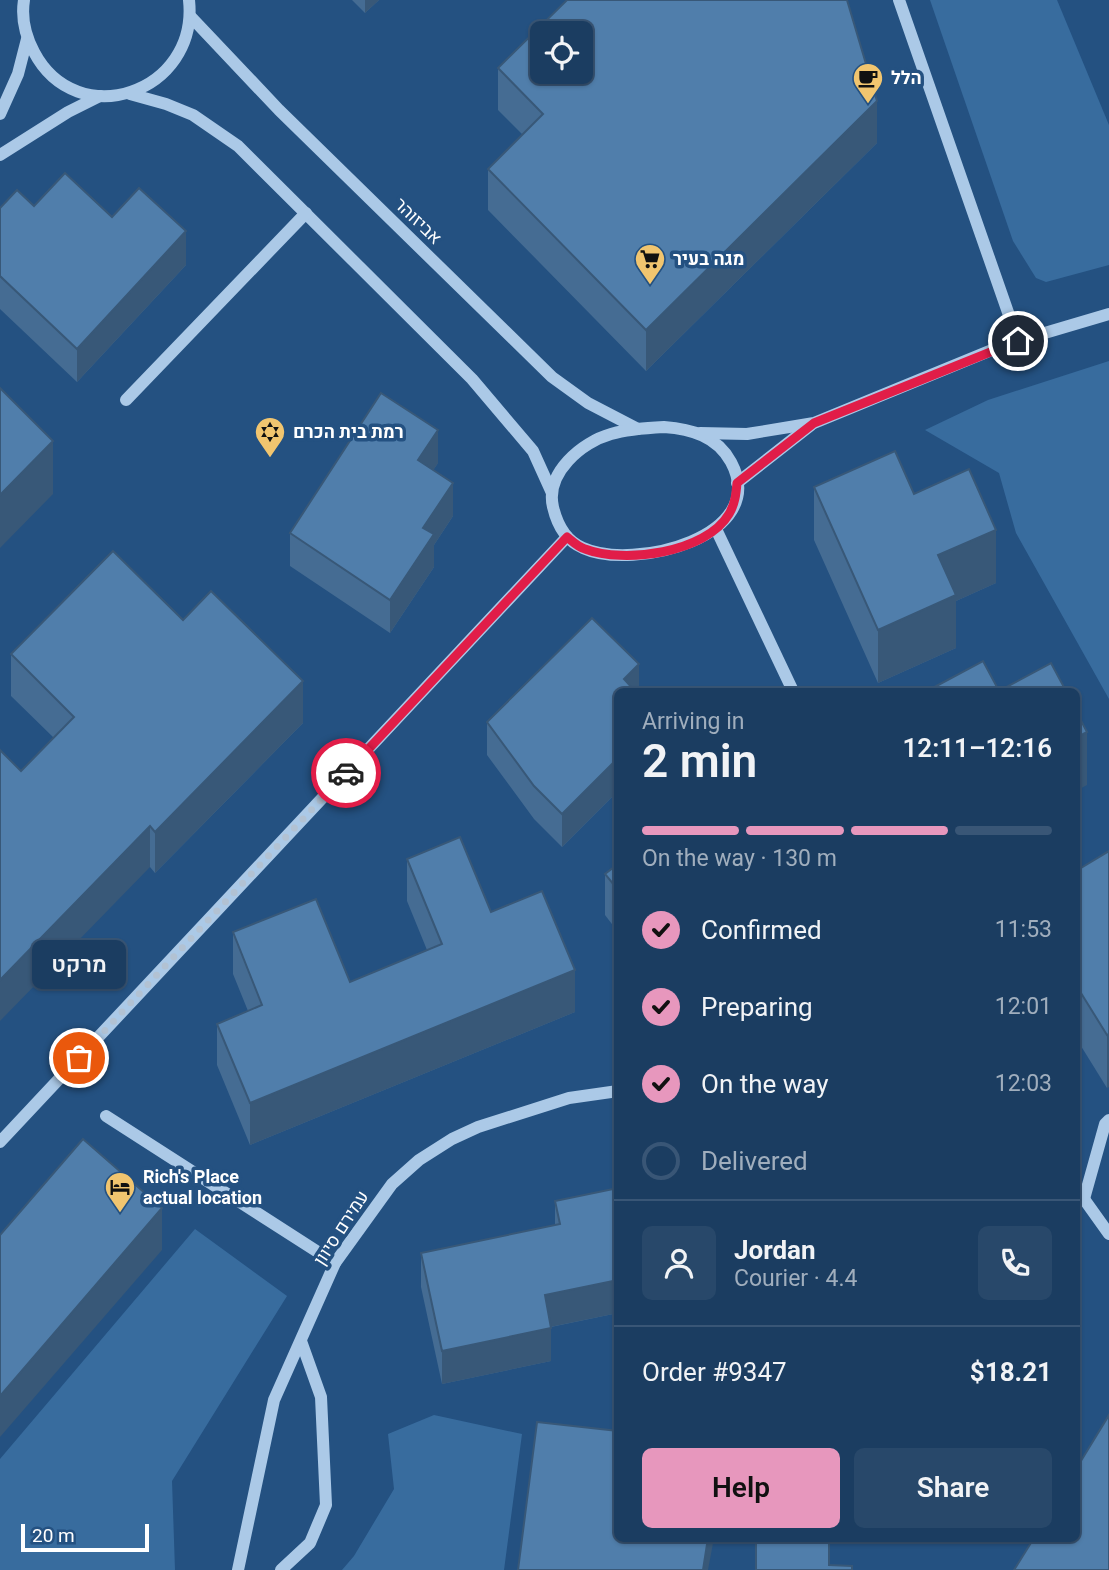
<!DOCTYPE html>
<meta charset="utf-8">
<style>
body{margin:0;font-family:Roboto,Heebo,sans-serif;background:#28486a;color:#f1f3f6;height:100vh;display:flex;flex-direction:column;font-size:26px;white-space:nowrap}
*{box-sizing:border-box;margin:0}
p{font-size:23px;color:#a0aebd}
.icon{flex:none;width:38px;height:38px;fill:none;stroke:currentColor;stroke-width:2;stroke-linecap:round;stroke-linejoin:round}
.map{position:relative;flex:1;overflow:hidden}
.sheet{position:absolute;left:614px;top:688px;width:466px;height:854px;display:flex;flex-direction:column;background:#1b3d61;border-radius:10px;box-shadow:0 2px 5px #0004,0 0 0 2px #395676}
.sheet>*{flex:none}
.tools{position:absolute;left:530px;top:21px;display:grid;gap:14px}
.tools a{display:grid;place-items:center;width:63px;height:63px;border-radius:10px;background:#1b3d61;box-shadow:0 2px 5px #0004,0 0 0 2px #395676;font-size:35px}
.scale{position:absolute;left:21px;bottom:18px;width:128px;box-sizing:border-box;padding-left:7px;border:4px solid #fff;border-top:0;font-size:19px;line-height:24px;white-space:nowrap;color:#fff;-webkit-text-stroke:5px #245181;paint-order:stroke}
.pin{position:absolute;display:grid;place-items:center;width:60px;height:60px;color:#fff;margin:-30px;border:4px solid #fff;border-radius:50%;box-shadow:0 2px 7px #0007}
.courier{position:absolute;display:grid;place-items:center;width:70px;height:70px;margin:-35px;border:5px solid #e11d48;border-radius:50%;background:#fff;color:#222;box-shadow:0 2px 9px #0007}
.bubble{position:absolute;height:49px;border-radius:10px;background:#1b3d61;box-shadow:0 2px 5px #0004,0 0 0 2px #395676;font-size:23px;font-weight:600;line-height:49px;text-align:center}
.headline em{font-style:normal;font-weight:600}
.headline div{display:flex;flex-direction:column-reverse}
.headline{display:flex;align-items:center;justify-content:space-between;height:119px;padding:0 28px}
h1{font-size:46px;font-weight:600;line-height:52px}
.bar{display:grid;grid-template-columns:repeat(4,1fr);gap:10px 7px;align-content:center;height:84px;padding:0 28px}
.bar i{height:9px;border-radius:5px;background:#395676}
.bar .on{background:#e797bd}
.bar p{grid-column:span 4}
.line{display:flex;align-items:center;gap:18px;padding:0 28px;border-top:2px solid #395676}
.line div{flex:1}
.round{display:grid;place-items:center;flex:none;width:74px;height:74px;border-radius:10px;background:#28486a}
ol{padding:0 28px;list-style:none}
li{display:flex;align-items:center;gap:21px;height:77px}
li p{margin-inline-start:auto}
li .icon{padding:7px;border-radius:50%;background:#e797bd;color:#111;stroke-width:4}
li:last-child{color:#a0aebd}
li i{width:38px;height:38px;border:4px solid #395676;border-radius:50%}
.cta{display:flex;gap:14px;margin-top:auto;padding:14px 28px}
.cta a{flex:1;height:80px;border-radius:10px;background:#e797bd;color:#111;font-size:28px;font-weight:600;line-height:80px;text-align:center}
.cta a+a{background:#28486a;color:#f1f3f6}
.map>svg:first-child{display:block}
.green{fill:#386c9e}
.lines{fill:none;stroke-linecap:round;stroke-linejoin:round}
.minor{stroke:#abc9e7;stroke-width:12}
.wall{fill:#456c93}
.shaded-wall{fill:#385878}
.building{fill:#507eab;stroke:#385878;stroke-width:2;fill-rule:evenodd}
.done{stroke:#b2c2d3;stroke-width:7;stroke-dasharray:0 12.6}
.route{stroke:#e11d48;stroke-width:9}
.labels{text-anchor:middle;stroke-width:7;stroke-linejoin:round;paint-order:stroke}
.poi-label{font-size:18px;font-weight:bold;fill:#fff;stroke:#245181;text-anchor:start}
.street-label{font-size:18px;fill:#fff;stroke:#245181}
</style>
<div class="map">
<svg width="1109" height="1570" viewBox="0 0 1109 1570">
<rect width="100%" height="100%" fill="#245181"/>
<!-- green -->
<g class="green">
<path d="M930,0H1057L1109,125V265L1046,282L1036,278L1013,241Z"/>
<path d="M1109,361V699L1016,533L999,473L925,430L988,400Z"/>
<path d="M195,1229L287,1296L172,1481L175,1570H0V1459Z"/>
<path d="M434,1415L522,1434L504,1570H342L354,1556L394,1489L388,1434Z"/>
</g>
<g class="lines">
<!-- minor -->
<g class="minor">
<path d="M24,0C21,19 25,35 34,52C77,134 199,93 189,0"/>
<path d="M899,0L1018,341"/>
<path d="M191,17L279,110L552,377L588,403L638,429"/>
<path d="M130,94L166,104L193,115L238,146L472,379L533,451L552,493"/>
<path d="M0,114L18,74L27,39"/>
<path d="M0,155L68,112L100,96"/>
<path d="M126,400L306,213"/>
<path d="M664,427C691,429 717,436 731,462C771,537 633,571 583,548C566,541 557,524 553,507C545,473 582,442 611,434C628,429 646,428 664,427Z"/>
<path d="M700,433L747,434L814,423L1004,345L1109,314"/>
<path d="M737,483L811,425"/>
<path d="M716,529L793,691"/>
<path d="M106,1116L335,1263"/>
<path d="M0,1142L567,537"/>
<path d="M1076,1193L1084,1199L1109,1234"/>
<path d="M1084,1199L1105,1124L1109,1120"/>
<path d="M238,1570L274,1400L335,1263L392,1184L419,1160L452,1139L478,1127L569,1098L618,1091"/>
<path d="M281,1570L310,1543L326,1505L321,1397L301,1341"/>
</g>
</g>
<!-- wall -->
<g class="wall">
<path d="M352,0H379L365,13Z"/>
<path d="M498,68L877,143L646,371L488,210V169L523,135L498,110Z"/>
<path d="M34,206L112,217L186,265L77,382L0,309V208Z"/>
<path d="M438,463L433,470L453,516L434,545V567L390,633L290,566V533Z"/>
<path d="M814,487L914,494L996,583L956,601V648L878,683L814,540Z"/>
<path d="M592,618L639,664V691H618V791L562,847L534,819L487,755V722Z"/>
<path d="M183,620L303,723L155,873L150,867L21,771L54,738L11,696V654Z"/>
<path d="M1109,851L1107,1088L1076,1038V871Z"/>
<path d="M407,859L491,912L575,1012L250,1145L217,1065V1024L248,1011L233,974V932L350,982L427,950L407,901Z"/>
<path d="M618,864V932L605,915V874Z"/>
<path d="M618,1188V1313L551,1327V1361L442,1384L421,1287V1253L555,1225V1201Z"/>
</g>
<!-- shaded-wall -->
<g class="shaded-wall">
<path d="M365,0H379L365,13Z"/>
<path d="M877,101V143L646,371V330Z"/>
<path d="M186,231V265L77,382V349Z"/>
<path d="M438,430V463L418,494V460Z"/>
<path d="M53,441V494L0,548V495Z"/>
<path d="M453,483V516L434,545V567L390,633V600L423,528Z"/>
<path d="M996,530V583L956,601V648L878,683V630L938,555Z"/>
<path d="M639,664V691H624V679Z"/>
<path d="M303,681V723L155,873V832Z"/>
<path d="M1087,732V785L1076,791V738Z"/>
<path d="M618,758V791L562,847V814Z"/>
<path d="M150,826V867L0,1021V980Z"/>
<path d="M575,970V1012L250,1145V1103Z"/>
<path d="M1109,1034V1087L1107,1088V1035Z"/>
<path d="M162,1208V1250L0,1437V1396Z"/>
<path d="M618,1280V1313L545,1328V1295Z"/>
<path d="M551,1328V1361L442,1384V1351Z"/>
<path d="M708,1538H714L708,1570H703Z"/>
</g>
<!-- building -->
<g class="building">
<path d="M567,0H847L877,101L646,330L488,169L543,114L498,68ZM542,33H581V72H542Z"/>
<path d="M65,173L112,217L139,188L186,231L77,349L0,276V208L17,190L34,206Z"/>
<path d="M0,388L53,441L0,495Z"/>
<path d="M381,393L438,430L418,460L453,483L423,528L434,534L390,600L290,533Z"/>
<path d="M895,451L914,494L969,469L996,530L938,555L956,595L878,630L814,487Z"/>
<path d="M113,551L183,620L211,591L303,681L155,832L150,826L0,980V750L21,771L74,717L11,654Z"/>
<path d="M592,618L639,664L624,679L635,691H618V758L562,814L534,786L487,722Z"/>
<path d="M983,661L999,691L1051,663L1066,691H927Z"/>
<path d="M1076,711L1087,732L1076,738Z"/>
<path d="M460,837L491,912L542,891L575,970L250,1103L217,1024L262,1005L233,932L316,899L350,982L442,944L407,859Z"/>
<path d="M1109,851V1034L1107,1035L1076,985V871Z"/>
<path d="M618,864V890L605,874Z"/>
<path d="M83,1139L162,1208L0,1396V1235Z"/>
<path d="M618,1188V1280L545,1295L551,1328L442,1351L421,1253L560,1224L555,1201Z"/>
<path d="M1109,1415V1570H1014L1034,1538H1076V1469Z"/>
<path d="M537,1422L618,1431V1538H708L703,1570H518Z"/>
<path d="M756,1538H829V1565L852,1566V1570H756Z"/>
</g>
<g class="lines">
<!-- done -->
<path class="done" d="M79,1058L346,773"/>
<!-- route -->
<path class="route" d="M346,773L567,537C572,541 578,547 585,549C624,564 706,553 729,514C735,504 736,494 737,483L814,423L1018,341"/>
</g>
<!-- icons -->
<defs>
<g id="cafe-pin" transform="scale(1.575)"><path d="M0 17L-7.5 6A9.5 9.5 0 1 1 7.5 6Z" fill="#f1c56f" stroke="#245181"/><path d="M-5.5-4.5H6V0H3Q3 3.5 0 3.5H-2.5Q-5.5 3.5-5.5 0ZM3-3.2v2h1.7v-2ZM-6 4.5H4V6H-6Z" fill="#111"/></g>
<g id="supermarket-pin" transform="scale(1.575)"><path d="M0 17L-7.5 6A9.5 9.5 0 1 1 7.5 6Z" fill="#f1c56f" stroke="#245181"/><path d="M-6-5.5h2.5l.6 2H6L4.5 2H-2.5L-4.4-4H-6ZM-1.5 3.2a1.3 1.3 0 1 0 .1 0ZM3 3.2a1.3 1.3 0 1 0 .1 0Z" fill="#111"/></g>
<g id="synagogue-pin" transform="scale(1.575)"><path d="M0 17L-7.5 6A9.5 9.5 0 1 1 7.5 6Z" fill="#f1c56f" stroke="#245181"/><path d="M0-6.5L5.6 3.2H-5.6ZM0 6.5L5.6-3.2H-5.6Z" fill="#111"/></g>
<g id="hotel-pin" transform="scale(1.575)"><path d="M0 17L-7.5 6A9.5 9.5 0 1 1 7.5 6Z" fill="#f1c56f" stroke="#245181"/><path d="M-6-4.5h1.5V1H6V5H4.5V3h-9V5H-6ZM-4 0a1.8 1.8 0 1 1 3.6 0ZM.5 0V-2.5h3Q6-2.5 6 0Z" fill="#111"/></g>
</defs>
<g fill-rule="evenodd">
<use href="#cafe-pin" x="868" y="78"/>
<use href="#supermarket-pin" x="650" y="259"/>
<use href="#synagogue-pin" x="270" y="432"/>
<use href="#hotel-pin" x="120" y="1187"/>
</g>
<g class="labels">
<!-- poi labels -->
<g class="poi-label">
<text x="891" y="84">הלל</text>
<text x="673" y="265">מגה בעיר</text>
<text x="293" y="438">רמת בית הכרם</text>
<text x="143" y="1183">Rich's Place<tspan x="143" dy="21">actual location</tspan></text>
</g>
<!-- street labels -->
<g class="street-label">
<text transform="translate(418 221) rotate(44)" y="6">אביזוהר</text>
<text transform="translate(341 1228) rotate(-57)" y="6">עמירם סיוון</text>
</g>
</g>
</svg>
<div class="tools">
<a><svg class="icon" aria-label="locate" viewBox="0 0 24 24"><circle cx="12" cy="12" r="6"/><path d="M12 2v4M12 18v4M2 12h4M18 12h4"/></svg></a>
</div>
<div class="scale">20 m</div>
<div class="pin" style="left:79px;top:1058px;background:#ea580c"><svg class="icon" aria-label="bag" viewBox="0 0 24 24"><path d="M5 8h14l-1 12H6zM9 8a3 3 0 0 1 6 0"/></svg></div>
<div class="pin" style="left:1018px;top:341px;background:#1f2937"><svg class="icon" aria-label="home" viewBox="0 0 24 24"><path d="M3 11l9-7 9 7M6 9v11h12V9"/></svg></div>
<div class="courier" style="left:346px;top:773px"><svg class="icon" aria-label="car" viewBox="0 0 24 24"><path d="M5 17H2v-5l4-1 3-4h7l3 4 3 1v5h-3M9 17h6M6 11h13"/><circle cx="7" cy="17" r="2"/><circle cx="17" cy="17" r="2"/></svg></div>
<div class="bubble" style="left:32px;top:940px;width:94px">מרקט</div>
<section class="sheet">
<div class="headline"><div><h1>2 min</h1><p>Arriving in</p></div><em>12:11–12:16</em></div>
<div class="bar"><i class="on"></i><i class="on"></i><i class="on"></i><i></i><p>On the way · 130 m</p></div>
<ol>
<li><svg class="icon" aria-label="check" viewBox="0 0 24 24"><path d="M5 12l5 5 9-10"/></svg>Confirmed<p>11:53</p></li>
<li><svg class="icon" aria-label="check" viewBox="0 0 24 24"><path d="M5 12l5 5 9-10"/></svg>Preparing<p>12:01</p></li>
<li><svg class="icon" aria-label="check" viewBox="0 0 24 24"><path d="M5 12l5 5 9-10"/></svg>On the way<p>12:03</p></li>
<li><i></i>Delivered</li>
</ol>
<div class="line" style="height:126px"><a class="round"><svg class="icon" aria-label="person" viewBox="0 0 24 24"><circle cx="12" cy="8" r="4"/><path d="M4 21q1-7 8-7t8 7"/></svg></a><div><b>Jordan</b><p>Courier · 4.4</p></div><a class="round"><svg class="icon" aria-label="phone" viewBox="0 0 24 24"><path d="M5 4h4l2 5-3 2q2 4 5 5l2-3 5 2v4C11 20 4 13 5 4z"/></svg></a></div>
<div class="line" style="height:91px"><div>Order #9347</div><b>$18.21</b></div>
<div class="cta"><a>Help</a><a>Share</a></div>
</section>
</div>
